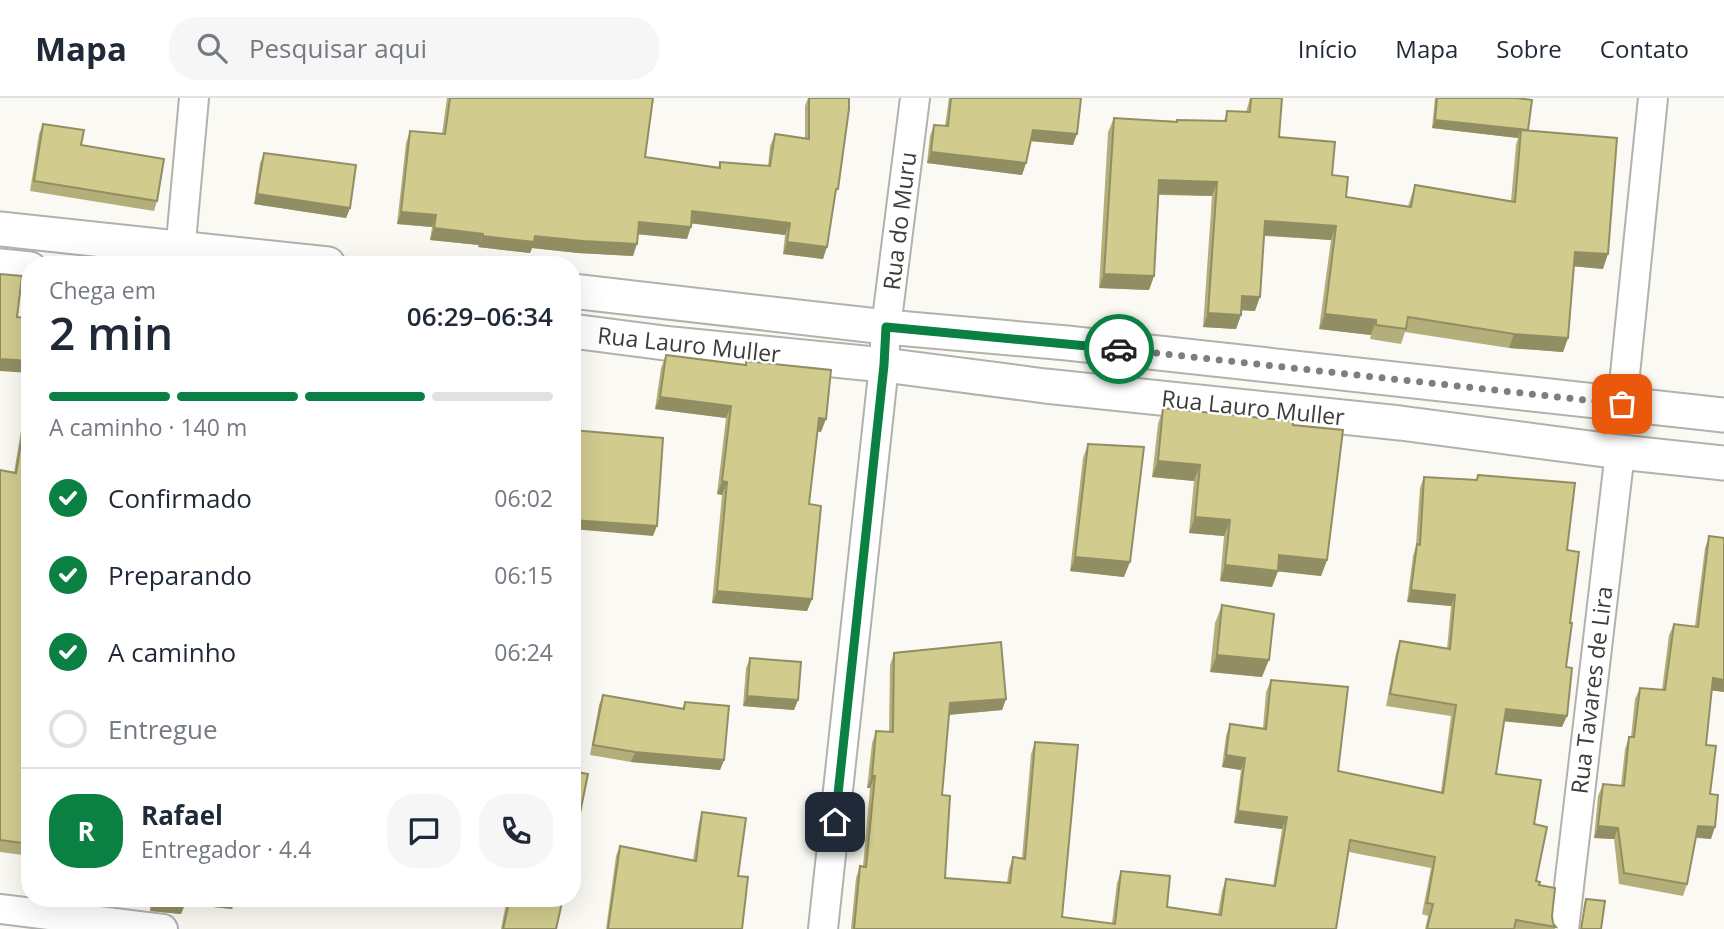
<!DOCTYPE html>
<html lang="pt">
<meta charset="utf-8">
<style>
body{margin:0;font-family:"Open Sans",sans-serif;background:#f6f6f7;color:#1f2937;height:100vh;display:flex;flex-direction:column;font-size:26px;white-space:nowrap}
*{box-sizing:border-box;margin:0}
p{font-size:23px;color:#747a83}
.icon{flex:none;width:38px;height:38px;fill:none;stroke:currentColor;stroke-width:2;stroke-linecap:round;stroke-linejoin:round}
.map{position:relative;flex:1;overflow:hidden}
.side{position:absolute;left:21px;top:158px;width:560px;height:651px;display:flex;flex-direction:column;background:#fff;border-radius:28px;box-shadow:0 7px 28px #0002}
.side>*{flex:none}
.pin{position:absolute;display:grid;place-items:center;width:60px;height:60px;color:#fff;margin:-30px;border-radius:14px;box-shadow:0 4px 10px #0006}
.courier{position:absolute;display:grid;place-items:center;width:70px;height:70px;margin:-35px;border:5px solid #0b8043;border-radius:50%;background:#fff;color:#222;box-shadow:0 2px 9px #0007}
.headline em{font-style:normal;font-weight:600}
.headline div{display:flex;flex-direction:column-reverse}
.headline{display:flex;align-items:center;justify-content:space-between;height:119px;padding:0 28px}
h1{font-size:46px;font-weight:600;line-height:52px}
.bar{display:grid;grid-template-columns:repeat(4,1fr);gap:10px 7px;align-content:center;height:84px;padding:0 28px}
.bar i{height:9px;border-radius:5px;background:#e0e1e3}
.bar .selected{background:#0b8043}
.bar p{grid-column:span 4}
.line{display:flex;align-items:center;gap:18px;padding:0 28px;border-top:2px solid #e0e1e3}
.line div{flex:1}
.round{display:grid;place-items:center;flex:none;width:74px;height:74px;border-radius:28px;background:#f6f6f7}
ol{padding:0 28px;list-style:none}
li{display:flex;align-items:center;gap:21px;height:77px}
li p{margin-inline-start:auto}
li .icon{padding:7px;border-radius:50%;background:#0b8043;color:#fff;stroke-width:4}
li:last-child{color:#747a83}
li i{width:38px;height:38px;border:4px solid #e0e1e3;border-radius:50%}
header{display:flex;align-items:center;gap:42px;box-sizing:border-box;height:98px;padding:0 35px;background:#fff;border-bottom:2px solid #e0e1e3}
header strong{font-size:33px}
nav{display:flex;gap:38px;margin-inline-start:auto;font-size:24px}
.search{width:490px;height:63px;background:#f6f6f7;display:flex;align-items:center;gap:18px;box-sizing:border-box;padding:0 24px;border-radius:28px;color:#747a83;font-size:26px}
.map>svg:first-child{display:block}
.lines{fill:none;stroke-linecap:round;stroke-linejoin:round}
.minor-casing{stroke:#b2b1ac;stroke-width:32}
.tertiary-casing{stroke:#b2b1ac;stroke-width:37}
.minor{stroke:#fff;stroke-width:28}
.tertiary{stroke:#fff;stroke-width:33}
.wall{fill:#b4af7a}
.shaded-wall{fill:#928e63}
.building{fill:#d1cb8e;stroke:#928e63;stroke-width:2}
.done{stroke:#7e7e7a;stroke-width:7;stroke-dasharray:0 12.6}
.route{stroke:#0b8043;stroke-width:9}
.labels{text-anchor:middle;stroke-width:5;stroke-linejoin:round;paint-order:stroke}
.street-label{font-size:23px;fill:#3c3c39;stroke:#fff}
</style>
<header>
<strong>Mapa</strong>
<div class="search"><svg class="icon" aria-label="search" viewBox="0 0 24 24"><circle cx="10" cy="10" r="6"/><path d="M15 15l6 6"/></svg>Pesquisar aqui</div>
<nav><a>Início</a><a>Mapa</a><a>Sobre</a><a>Contato</a></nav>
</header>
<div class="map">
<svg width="1724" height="831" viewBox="0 0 1724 831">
<rect width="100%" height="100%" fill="#faf9f3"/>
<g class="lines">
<!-- minor casing -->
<g class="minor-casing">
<g id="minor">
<path d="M179,166L194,0"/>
<path d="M1622,306L1653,0"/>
<path d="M0,811L163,831"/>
<path d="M823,831L884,267L886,229L915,0"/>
<path d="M1564,831L1620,354"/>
</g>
</g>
<!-- tertiary casing -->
<g class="tertiary-casing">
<g id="tertiary">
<path d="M0,131L328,166"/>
<path d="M0,168L30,171"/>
<path d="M572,193L886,229L1067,245L1724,317"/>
<path d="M572,233L672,246L884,267L1045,288L1400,325L1620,354L1724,365"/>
</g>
</g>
<!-- minor -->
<use href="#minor" class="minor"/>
<!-- tertiary -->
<use href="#tertiary" class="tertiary"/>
</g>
<!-- wall -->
<g class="wall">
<path d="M447,0H653L645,59L718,69L720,64L768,68L770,48L775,36L805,40V8L808,0H849L834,103L823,161L783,156L785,137L691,125L687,141L638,136L633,158L578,155L532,150L530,155L478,149L479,147L430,142L432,129L397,126L406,45L410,33L442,36Z"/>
<path d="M949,0H1081L1073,47L1031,43L1026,65L1022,77L927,65L930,38L934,27L945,28Z"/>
<path d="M1250,0H1282L1279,39L1332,77L1346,99L1408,108L1415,87L1511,103L1516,47L1518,40L1432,30L1435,0H1517L1528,33L1603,171L1574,168L1568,240L1563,254L1509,250L1405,234L1401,246L1370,241L1371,237L1319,231L1331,142L1264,138L1255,213L1242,212L1241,217L1236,231L1203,229L1212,98L1159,97L1154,178L1149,192L1099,190L1108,34L1114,20L1177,23H1224L1227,13L1246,14Z"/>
<path d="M43,26L81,47L157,103L154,113L30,93L39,36Z"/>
<path d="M264,55L350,110L346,120L254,106L260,65Z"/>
<path d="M666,257L745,267L746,263L821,334L817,333L809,406L812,501L807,513L712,505L722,397L717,396L726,320L655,311L661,270Z"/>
<path d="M1163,310L1293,327L1327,462L1321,478L1278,473L1272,489L1220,483L1224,438L1189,435L1194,383L1152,379L1158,326Z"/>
<path d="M30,318V758L0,754V372L14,375L21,332L25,321H29Z"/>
<path d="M1088,346L1124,479L1070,473L1083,360Z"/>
<path d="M1478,377L1567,452L1570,525L1566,569L1562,629L1504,623L1496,676L1534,726L1536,783L1539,787L1552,818L1553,825L1556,829L1555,831H1425L1428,818L1422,816L1431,770L1349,754L1336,831H851L856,780L860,768H863L870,690H867L872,645L876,633L889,634L890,567L894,555L1006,601L1002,612L949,617L942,697L945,780L1007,785L1009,771L1013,759L1022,760L1031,656L1035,644L1062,819L1112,825L1117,785L1121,773L1167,809L1218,816L1222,793L1226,781L1273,788L1282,731L1234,725L1241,672L1222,669L1226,638L1230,626L1263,630L1266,594L1271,582L1338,673L1441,694L1451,618L1386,608L1396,555L1400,543L1447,551L1451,508L1407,504L1413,458L1416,448L1420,390L1424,379L1476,382Z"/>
<path d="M1709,438L1724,594L1712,592L1706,647L1710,696L1711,741L1696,740L1687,786L1683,798L1619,786L1614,741L1594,740L1598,698L1603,686L1621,688L1625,651L1629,639H1631L1635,601L1640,590L1662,592L1669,537L1674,526L1695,528L1705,450Z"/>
<path d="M1222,507L1262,579L1210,574L1215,525Z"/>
<path d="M750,560L798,602L794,612L743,608L746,570Z"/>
<path d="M603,597L682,611L685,604L724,662L720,672L631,664L590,657L599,607Z"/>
<path d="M702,714L738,778L742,831H606L616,758L620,748L693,762L699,724Z"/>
<path d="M150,800H236L232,811L185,806L181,816L150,813Z"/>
<path d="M507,800H563L556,831H501Z"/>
<path d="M1586,801L1605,803L1581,831L1584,806Z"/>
</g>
<!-- shaded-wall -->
<g class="shaded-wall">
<path d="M1435,22L1528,32H1521L1518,40L1432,30Z"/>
<path d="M1033,32L1077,36L1073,47L1029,43Z"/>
<path d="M931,54L1026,65L1022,77L927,65Z"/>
<path d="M1159,82L1217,84L1212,98L1154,96Z"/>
<path d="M257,96L350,110L346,120L254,106Z"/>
<path d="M692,113L790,125L785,137L688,125Z"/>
<path d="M401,114L436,117L432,129L397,126Z"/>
<path d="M1265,123L1336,128L1331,142L1260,137Z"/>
<path d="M639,124L691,129L687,141L635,136Z"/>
<path d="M434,130L483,136L479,147L430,142Z"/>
<path d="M483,138H535L637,146L633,158L578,155L532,150L530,155L478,149Z"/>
<path d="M787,144L827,149L823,161L783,156Z"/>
<path d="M1575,154L1608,156L1603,171L1570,168Z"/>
<path d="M1104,176L1154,178L1149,192L1099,190Z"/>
<path d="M1242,198L1260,199L1255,213L1237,212Z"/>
<path d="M1208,215L1241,217L1236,231L1203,229Z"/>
<path d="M1325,216L1376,222L1371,237L1319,231Z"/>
<path d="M1514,236L1568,240L1563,254L1509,250Z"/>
<path d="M0,261L30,263V275L0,273Z"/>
<path d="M660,299L731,308L726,320L655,311Z"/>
<path d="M819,320L826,321L821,334L814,333Z"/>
<path d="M1158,363L1200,367L1194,383L1152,379Z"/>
<path d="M722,383L727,384L722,397L717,396Z"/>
<path d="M1195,419L1230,422L1224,438L1189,435Z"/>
<path d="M572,422L657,428L653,438L572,431Z"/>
<path d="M1279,457L1327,462L1321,478L1274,473Z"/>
<path d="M1075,459L1130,464L1124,479L1070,473Z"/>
<path d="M1225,467L1278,473L1272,489L1220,483Z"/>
<path d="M1411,492L1455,497L1451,508L1407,504Z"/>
<path d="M717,493L812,501L807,513L712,505Z"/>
<path d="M1217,557L1269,562L1262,579L1210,574Z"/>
<path d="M1713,580L1724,582V594L1708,592Z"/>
<path d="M747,598L798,602L794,612L743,608Z"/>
<path d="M1006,601L1002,612L946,617L950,605Z"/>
<path d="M1506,611L1567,618L1562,629L1501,623Z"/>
<path d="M635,654L724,662L720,672L631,664Z"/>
<path d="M1226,657L1245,660L1241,672L1222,669Z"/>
<path d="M872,678H875L870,690H867Z"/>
<path d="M1238,713L1287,719L1282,731L1234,725Z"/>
<path d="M1598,728L1618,730L1614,741L1594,740Z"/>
<path d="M1698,728L1715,729L1711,741L1694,739Z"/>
<path d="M154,800H236L232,811L185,806L181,816L150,813Z"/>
</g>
<!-- building -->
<g class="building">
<path d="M450,0H653L645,59L720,70V64L770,68L775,36L809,41V0H849V11L838,91H836L827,149L787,144L790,125L692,113L691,129L639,124L637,146L583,143L535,138L534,144L483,138V136L434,130L436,117L401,114L410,33L445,36Z"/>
<path d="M951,0H1081L1077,36L1033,32L1026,65L931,54L934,27L948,28Z"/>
<path d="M1251,0H1282L1279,39L1335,44L1332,77L1348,79L1346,99L1411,109L1415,87L1515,104L1521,32L1617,40L1608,156L1575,154L1568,240L1514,236L1408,219L1406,231L1376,227V222L1325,216L1336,128L1265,123L1260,199L1242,198L1241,217L1208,215L1217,84L1159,82L1154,178L1104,176L1114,20L1177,24V22L1226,23L1227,13L1250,14Z"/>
<path d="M1437,0H1517L1532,2L1528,32L1435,22Z"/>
<path d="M43,26L84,32L81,47L164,61L157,103L34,83Z"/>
<path d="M264,55L356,67L350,110L257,96Z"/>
<path d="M0,176L22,178L17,219L30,220V263L0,261Z"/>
<path d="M666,257L746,267V263L831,272L826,321L819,320L809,406L821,408L812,501L717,493L727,384L722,383L731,308L660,299Z"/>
<path d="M1163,310L1293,323V327L1343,332L1327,462L1279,457L1278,473L1225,467L1230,422L1195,419L1200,367L1158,363Z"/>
<path d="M25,321H30V746L0,742V372L16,375Z"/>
<path d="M572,332L663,340L657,428L572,422Z"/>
<path d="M1088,346L1144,349L1130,464L1075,459Z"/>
<path d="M1478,377L1575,385L1567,452L1579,454L1570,525H1572L1566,569L1572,570L1567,618L1506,611L1496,676L1541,682L1534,726L1547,729L1536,783L1540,784L1539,787L1555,790L1552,818L1553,825L1556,829L1516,822L1514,831H1427L1433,806L1427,805L1435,759L1350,742L1336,831H854L860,768L866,769L875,678H872L876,633L893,634L894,555L1001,544L1006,601L950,605L942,697L950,698L945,780L1010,785L1013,759L1025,761L1035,644L1078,647L1062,819L1115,826L1121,773L1170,778L1167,809L1221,817L1226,781L1275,788L1287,719L1238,713L1245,660L1226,657L1230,626L1266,631L1271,582L1348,589L1338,673L1443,695L1456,607L1390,596L1400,543L1450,551L1455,497L1411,492L1417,446L1420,447L1424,379L1477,382Z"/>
<path d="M1709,438L1724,440V582L1713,580L1706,647L1716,648L1710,696L1718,697L1715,729L1698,728L1687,786L1624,775L1618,730L1598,728L1603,686L1624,688L1629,639H1634L1640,590L1665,592L1674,526L1698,529Z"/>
<path d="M1222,507L1274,516L1269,562L1217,557Z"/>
<path d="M750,560L801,564L798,602L747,598Z"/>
<path d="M603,597L684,611L685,604L729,608L724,662L635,654L593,647Z"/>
<path d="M572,673L588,676L572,754Z"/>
<path d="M702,714L746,720L738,778L748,779L742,831H608L620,748L696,763Z"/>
<path d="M154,800H186V804Z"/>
<path d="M510,800H563L556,831H503Z"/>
<path d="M1586,801L1605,803L1601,831H1581Z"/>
</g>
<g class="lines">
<!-- done -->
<path class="done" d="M1119,251L1622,306"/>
<!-- route -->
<path class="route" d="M835,724L884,267L886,229L1119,251"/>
</g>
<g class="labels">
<!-- street labels -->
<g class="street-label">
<text transform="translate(900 123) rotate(-83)" y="8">Rua do Muru</text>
<text transform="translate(689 247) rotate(6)" y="8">Rua Lauro Muller</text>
<text transform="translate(1253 310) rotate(6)" y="8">Rua Lauro Muller</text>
<text transform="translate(1592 592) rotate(-83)" y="8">Rua Tavares de Lira</text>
</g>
</g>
</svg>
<div class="pin" style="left:1622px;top:306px;background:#ea580c"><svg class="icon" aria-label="bag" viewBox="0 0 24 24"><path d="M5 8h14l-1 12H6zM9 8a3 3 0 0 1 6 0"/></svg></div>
<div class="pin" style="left:835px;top:724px;background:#1f2937"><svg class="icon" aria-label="home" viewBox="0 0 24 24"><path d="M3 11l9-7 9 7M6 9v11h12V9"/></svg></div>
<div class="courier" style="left:1119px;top:251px"><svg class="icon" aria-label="car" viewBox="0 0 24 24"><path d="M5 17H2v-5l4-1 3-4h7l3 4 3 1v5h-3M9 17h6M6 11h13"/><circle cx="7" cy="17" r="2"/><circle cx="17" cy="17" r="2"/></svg></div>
<section class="side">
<div class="headline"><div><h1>2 min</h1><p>Chega em</p></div><em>06:29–06:34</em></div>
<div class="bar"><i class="selected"></i><i class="selected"></i><i class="selected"></i><i></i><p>A caminho · 140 m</p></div>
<ol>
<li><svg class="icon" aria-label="check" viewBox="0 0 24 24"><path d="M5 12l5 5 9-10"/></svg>Confirmado<p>06:02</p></li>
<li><svg class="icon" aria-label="check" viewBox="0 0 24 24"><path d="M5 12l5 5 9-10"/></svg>Preparando<p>06:15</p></li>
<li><svg class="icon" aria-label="check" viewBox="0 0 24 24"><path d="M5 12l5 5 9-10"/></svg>A caminho<p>06:24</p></li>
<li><i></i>Entregue</li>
</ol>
<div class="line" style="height:126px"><b class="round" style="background:#0b8043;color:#fff">R</b><div><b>Rafael</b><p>Entregador · 4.4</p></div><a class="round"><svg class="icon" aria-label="chat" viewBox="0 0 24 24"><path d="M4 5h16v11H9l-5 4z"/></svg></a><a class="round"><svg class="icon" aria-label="phone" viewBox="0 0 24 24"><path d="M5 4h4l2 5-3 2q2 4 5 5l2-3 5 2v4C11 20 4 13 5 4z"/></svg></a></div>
</section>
</div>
